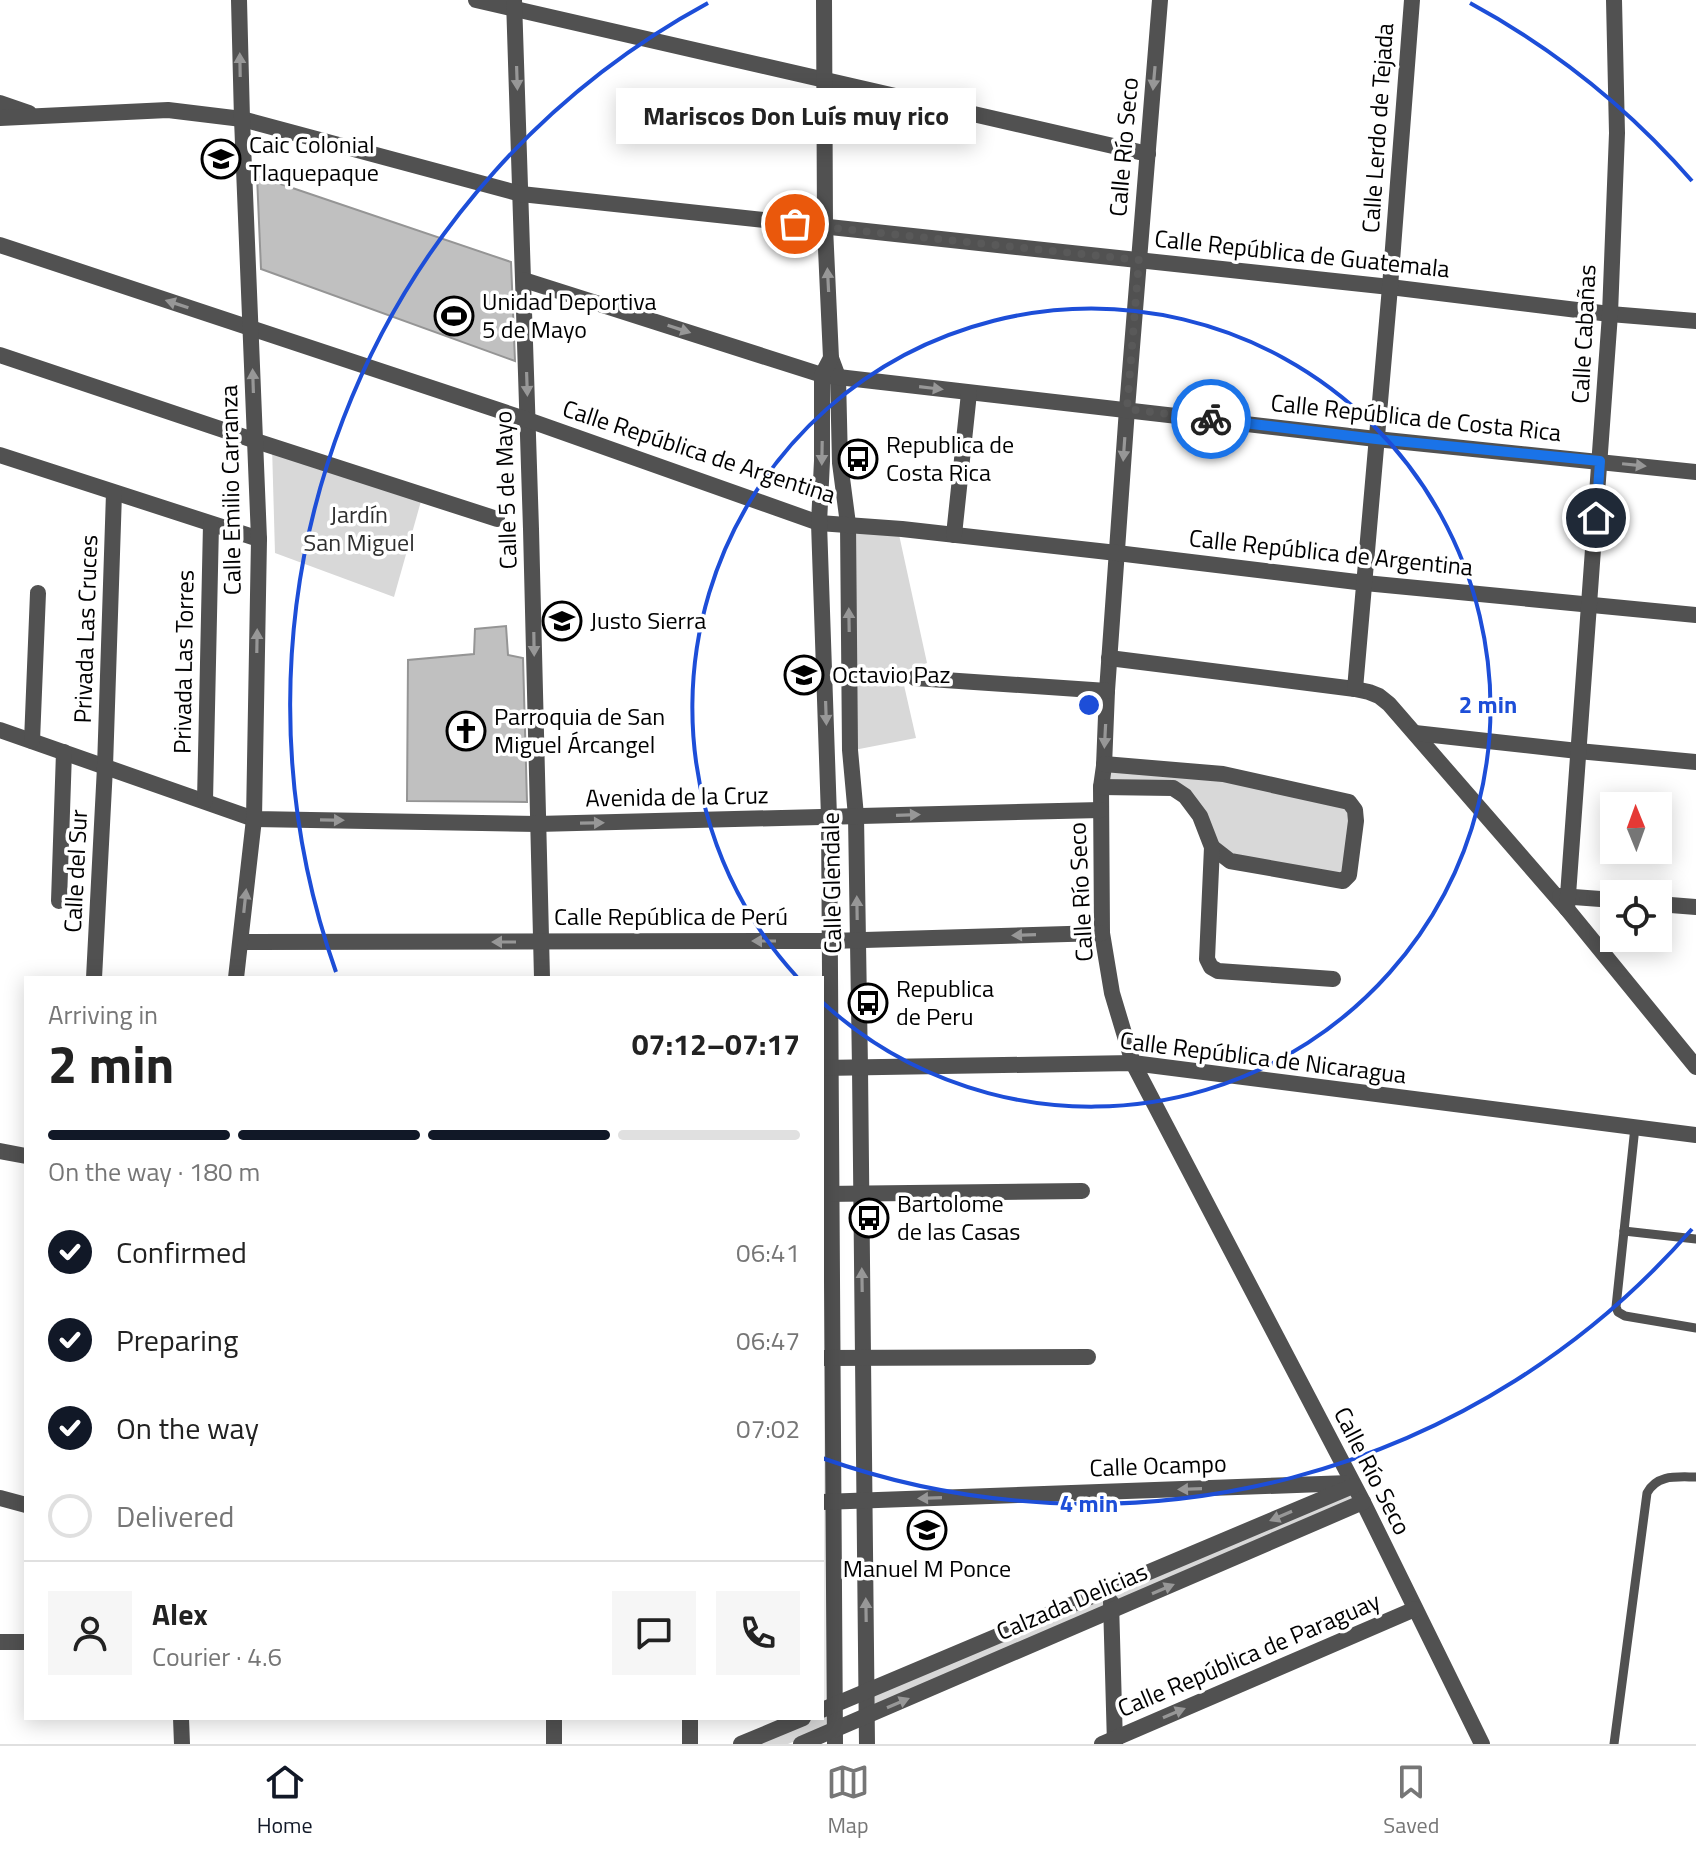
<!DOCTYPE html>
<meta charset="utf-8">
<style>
body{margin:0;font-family:"Titillium Web",sans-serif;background:#f6f6f6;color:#222;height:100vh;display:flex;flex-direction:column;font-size:30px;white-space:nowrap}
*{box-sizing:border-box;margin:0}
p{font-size:26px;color:#767676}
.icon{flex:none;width:44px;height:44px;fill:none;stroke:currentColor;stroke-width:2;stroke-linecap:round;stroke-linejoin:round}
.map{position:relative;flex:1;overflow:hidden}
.panel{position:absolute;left:24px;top:976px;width:800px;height:744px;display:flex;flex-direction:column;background:#fff;border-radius:0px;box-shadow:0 4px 20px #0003}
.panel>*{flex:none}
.needle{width:52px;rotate:359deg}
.fabs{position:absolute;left:1600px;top:792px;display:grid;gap:16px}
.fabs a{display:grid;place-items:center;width:72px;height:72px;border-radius:0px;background:#fff;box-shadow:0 4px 20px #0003;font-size:40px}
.pin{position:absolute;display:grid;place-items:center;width:68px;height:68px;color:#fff;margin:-34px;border:4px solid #fff;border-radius:50%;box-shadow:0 2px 8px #0007}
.courier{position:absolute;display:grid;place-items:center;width:80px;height:80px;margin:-40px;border:6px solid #1a73e8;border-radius:50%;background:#fff;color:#222;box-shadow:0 2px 10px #0007}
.bubble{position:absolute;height:56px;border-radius:0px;background:#fff;box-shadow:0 4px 20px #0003;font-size:26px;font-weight:700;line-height:56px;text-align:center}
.summary em{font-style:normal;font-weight:700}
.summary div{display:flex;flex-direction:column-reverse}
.summary{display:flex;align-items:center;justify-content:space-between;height:136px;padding:0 24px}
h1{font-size:52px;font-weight:700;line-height:60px}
.bar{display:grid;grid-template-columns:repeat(4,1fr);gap:12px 8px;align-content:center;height:96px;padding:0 24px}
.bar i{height:10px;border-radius:6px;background:#e0e0e0}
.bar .selected{background:#111827}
.bar p{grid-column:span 4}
.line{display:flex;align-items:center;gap:20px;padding:0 24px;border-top:2px solid #e0e0e0}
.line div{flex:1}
.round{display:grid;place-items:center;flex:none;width:84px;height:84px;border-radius:0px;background:#f6f6f6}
ol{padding:0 24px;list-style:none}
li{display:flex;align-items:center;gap:24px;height:88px}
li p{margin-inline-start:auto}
li .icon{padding:8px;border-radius:50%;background:#111827;color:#fff;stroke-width:4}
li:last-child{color:#767676}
li i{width:44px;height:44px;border:4px solid #e0e0e0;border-radius:50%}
.menu{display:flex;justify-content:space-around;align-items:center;height:112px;border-top:2px solid #e0e0e0;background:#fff;font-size:22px;color:#767676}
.menu a{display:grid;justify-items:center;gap:4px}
.menu .selected{color:#111827}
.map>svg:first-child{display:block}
.green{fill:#d8d8d8}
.building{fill:#c0c0c0;stroke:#959595;stroke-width:2}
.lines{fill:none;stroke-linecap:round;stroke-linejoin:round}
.service{stroke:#515151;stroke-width:9}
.minor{stroke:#515151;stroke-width:16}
.oneway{fill:#979797}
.done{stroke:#595959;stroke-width:8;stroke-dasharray:0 14.4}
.route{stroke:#1a73e8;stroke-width:10}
.ring{fill:none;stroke:#1d4ed8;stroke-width:4}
.labels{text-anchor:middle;stroke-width:7;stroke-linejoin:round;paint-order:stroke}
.street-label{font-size:24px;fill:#000;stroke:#fff}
.poi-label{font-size:24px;fill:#000;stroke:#fff;text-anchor:start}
.park-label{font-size:24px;fill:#2f2f2f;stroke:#fff}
.centre{fill:#1d4ed8;stroke:#fff;stroke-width:4}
.ring-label{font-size:24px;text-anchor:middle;font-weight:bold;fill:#1d4ed8;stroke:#fff;stroke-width:7;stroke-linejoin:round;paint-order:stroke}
</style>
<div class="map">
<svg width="1696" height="1744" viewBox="0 0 1696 1744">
<rect width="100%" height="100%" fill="#fff"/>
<!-- green -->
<g class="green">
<path d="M272,446L423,494L394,597L275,553Z"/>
<path d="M851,526L898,530L927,663L901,672L916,738L854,750Z"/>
<path d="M1104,766L1223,774L1349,802L1356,821L1343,881L1230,861L1185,797L1102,781Z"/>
<path d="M1349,1488L1356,1499L871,1709L872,1694Z"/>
<path d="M829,1707L828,1727L788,1744H746L804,1718H822V1710Z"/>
</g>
<!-- building -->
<g class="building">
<path d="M257,176L511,262L515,361L261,269Z"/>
<path d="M506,626L508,655L523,658L527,802L407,801L408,660L474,654L475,629Z"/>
</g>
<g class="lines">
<!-- service -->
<g class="service">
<path d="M1635,1127L1616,1307L1618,1312L1625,1316L1696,1328"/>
<path d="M1624,1231L1696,1239"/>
<path d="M1614,1744L1647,1493C1657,1474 1677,1477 1696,1477"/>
</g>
<!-- minor -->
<g class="minor">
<path d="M476,0L1148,154"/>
<path d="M514,0L531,529L542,978"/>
<path d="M824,0L825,227L831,358L838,377L840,463L848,524L850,750L856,816L860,1068L867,1744"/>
<path d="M1160,0L1127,409L1107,691L1104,766L1101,787L1102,933L1112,993L1133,1063L1363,1502L1482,1744"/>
<path d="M0,103L29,113"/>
<path d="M0,118L168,110L242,119L521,194L1390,287L1610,314L1696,321"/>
<path d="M0,245L528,420L819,523L902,529L1117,553L1365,583L1696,615"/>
<path d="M524,280L822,375L838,377L1376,439L1696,472"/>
<path d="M0,355L256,441L497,519"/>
<path d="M831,358L822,375V461L819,523L829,817L835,1744"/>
<path d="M0,455L259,539"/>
<path d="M954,535L969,393"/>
<path d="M1109,658L1355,689L1369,692L1379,696L1389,704L1567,909L1696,1067"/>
<path d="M915,678L1107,691"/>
<path d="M1355,689L1390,287L1412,0"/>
<path d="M0,730L254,819L537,824L1101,810"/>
<path d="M1415,733L1578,751L1696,762"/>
<path d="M32,741L38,593"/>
<path d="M1104,764L1223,774L1349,802L1355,810L1356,821L1349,875L1343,881L1230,861L1212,847"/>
<path d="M1101,787L1173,788L1185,796L1200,816L1212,847L1207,959L1211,967L1218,971L1333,979"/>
<path d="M205,801L211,524"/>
<path d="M1560,896L1614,900"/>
<path d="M59,901L64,752"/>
<path d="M1658,904L1696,907"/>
<path d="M1567,909L1610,314L1617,133L1614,0"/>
<path d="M241,942L830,941L1102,933"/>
<path d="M94,978L105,767L114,493"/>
<path d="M236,978L254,819L259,539L242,119L239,0"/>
<path d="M822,1068L1133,1063L1696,1135"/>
<path d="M0,1151L26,1156"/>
<path d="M824,1194L1082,1191"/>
<path d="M824,1358L1088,1357"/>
<path d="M0,1498L26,1505"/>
<path d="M822,1502L1350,1483"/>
<path d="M1111,1602L1115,1744"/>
<path d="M0,1642H26"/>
<path d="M822,1710L1353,1486"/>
<path d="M181,1718L182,1744"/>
<path d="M554,1718V1744"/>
<path d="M690,1718V1744"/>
<path d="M741,1744L803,1718"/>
<path d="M801,1744L1363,1502"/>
<path d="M1102,1744L1415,1609"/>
</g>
</g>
<!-- one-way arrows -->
<defs><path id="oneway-solid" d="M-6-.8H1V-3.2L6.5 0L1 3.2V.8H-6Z" transform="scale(2)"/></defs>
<g class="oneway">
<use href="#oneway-solid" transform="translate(240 65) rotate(-91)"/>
<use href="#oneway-solid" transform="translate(517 78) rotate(88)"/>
<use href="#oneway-solid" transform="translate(1154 78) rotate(95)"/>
<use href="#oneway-solid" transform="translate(828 280) rotate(-93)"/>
<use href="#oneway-solid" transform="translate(177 304) rotate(-162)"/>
<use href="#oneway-solid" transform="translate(679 329) rotate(18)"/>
<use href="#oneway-solid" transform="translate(253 381) rotate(-92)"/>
<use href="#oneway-solid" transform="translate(527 384) rotate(88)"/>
<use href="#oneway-solid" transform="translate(931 388) rotate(7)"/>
<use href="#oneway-solid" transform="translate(1124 449) rotate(94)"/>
<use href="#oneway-solid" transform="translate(822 453) rotate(91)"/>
<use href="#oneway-solid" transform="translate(1634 465) rotate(6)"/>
<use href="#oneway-solid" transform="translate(849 620) rotate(-91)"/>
<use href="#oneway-solid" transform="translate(257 641) rotate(-89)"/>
<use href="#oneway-solid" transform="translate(534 644) rotate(89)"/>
<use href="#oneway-solid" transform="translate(826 713) rotate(88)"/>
<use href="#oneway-solid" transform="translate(1105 736) rotate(93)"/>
<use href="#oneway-solid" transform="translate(908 815) rotate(-2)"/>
<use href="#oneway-solid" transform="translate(332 820) rotate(1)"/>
<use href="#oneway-solid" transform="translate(592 823) rotate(-1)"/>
<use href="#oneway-solid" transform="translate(245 901) rotate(-84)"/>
<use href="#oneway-solid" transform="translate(857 908) rotate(-91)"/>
<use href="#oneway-solid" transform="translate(1024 935) rotate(178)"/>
<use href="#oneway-solid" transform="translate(764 941) rotate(180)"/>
<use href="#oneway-solid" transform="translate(504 942) rotate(180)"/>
<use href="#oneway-solid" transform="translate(862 1280) rotate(-91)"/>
<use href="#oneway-solid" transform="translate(1190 1489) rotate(178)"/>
<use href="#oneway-solid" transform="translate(930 1498) rotate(178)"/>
<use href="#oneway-solid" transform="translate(1281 1516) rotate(157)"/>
<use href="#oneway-solid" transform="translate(1163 1589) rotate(-23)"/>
<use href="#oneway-solid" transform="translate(866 1610) rotate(-91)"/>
<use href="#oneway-solid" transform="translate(898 1703) rotate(-23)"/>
<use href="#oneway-solid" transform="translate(1174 1713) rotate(-23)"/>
</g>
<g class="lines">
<!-- done -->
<path class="done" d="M795,224L1139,260L1127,409L1211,419"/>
<!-- route -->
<path class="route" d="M1211,419L1376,439L1600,461L1596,518"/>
</g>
<!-- distance rings -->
<g class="ring">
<path d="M797 977A399 399 0 1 1 822 1002"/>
<path d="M1692 1229A799 799 0 0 1 822 1458M336 972A799 799 0 0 1 708 3M1470 3A799 799 0 0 1 1692 181"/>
</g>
<!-- icons -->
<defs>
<g id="school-ring" transform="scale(2)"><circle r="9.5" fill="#fff" stroke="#000" stroke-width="1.5"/><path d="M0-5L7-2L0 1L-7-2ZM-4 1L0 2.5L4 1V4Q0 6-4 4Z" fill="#000"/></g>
<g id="stadium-ring" transform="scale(2)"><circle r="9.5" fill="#fff" stroke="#000" stroke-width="1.5"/><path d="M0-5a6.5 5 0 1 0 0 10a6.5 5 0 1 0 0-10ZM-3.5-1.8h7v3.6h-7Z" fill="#000"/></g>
<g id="bus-ring" transform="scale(2)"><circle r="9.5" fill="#fff" stroke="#000" stroke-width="1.5"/><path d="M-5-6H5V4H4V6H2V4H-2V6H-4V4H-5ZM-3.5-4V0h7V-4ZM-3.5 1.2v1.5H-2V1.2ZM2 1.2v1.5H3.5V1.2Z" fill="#000"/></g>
<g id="church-ring" transform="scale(2)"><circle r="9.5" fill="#fff" stroke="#000" stroke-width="1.5"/><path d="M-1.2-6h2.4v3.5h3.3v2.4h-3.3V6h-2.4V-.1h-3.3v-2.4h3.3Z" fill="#000"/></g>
</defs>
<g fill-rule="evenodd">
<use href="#school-ring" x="221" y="159"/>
<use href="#stadium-ring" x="454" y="316"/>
<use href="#bus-ring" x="858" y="459"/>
<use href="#school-ring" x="562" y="621"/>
<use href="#school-ring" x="804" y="675"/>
<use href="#church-ring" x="466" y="731"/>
<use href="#bus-ring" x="868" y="1003"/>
<use href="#bus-ring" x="869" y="1218"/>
<use href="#school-ring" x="927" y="1530"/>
</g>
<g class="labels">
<!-- street labels -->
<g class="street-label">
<text transform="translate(1378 128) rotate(-86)" y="8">Calle Lerdo de Tejada</text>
<text transform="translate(1124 147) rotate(-85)" y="8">Calle Río Seco</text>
<text transform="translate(1302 254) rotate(6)" y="8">Calle República de Guatemala</text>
<text transform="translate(1584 334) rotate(-87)" y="8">Calle Cabañas</text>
<text transform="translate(1416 418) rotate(6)" y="8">Calle República de Costa Rica</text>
<text transform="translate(699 452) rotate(18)" y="8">Calle República de Argentina</text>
<text transform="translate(231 490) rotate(-91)" y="8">Calle Emilio Carranza</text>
<text transform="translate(506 490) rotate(-92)" y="8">Calle 5 de Mayo</text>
<text transform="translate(1331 553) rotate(6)" y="8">Calle República de Argentina</text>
<text transform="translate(86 629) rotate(-88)" y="8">Privada Las Cruces</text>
<text transform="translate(184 662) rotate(-89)" y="8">Privada Las Torres</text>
<text transform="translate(677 797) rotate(-1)" y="8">Avenida de la Cruz</text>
<text transform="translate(76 871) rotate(-87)" y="8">Calle del Sur</text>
<text transform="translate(832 883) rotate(-91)" y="8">Calle Glendale</text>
<text transform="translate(1081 892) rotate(-93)" y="8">Calle Río Seco</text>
<text x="671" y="925">Calle República de Perú</text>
<text transform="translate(1263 1058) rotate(7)" y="8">Calle República de Nicaragua</text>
<text transform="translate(1158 1466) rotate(-2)" y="8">Calle Ocampo</text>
<text transform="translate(1372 1471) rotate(63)" y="8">Calle Río Seco</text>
<text transform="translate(1072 1602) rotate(-23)" y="8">Calzada Delicias</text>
<text transform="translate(1249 1655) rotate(-23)" y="8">Calle República de Paraguay</text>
</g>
<!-- poi labels -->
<g class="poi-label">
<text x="249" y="153">Caic Colonial<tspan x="249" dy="28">Tlaquepaque</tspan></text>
<text x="482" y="310">Unidad Deportiva<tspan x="482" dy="28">5 de Mayo</tspan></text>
<text x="886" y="453">Republica de<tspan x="886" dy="28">Costa Rica</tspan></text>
<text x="590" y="629">Justo Sierra</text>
<text x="832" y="683">Octavio Paz</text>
<text x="494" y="725">Parroquia de San<tspan x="494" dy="28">Miguel Árcangel</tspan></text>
<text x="896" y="997">Republica<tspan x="896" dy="28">de Peru</tspan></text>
<text x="897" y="1212">Bartolome<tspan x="897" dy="28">de las Casas</tspan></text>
<text x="927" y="1577" text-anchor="middle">Manuel M Ponce</text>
</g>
<!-- park labels -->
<g class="park-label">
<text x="359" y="523">Jardín<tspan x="359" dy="28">San Miguel</tspan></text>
</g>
</g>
<circle cx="1089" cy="705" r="12" class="centre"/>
<g class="ring-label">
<text x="1488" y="713">2 min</text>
<text x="1089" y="1512">4 min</text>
</g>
</svg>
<div class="fabs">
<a><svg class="needle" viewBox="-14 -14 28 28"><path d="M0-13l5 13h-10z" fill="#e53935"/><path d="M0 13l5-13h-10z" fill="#767676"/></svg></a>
<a><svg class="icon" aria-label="locate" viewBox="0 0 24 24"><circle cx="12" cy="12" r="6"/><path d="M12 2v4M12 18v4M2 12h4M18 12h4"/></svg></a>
</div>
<div class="pin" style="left:795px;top:224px;background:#ea580c"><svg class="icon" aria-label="bag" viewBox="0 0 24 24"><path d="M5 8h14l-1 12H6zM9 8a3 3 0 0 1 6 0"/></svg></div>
<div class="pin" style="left:1596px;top:518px;background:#1f2937"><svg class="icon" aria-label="home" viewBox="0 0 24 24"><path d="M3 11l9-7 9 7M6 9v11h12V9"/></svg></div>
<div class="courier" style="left:1211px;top:419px"><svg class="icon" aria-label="bike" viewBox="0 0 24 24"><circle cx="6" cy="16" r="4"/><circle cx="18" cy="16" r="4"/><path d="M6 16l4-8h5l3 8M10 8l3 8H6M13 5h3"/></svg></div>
<div class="bubble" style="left:616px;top:88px;width:360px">Mariscos Don Luís muy rico</div>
<section class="panel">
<div class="summary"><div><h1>2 min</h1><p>Arriving in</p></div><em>07:12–07:17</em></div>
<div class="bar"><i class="selected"></i><i class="selected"></i><i class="selected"></i><i></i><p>On the way · 180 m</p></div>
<ol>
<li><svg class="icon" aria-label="check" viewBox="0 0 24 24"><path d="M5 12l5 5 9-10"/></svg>Confirmed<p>06:41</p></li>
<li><svg class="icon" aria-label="check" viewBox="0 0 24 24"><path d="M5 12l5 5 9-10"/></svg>Preparing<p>06:47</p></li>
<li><svg class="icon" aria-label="check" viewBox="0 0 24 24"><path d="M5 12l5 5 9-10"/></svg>On the way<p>07:02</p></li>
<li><i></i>Delivered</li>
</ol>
<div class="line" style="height:144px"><a class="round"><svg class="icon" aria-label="person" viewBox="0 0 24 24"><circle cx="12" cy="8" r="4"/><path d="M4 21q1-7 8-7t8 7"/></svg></a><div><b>Alex</b><p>Courier · 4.6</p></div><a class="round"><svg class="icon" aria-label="chat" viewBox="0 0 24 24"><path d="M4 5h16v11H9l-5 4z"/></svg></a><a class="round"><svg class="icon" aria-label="phone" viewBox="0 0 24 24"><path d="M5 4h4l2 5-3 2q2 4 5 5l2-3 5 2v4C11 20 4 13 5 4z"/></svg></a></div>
</section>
</div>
<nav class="menu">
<a class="selected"><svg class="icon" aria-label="home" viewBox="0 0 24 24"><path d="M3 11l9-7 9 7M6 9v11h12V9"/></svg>Home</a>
<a><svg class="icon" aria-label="map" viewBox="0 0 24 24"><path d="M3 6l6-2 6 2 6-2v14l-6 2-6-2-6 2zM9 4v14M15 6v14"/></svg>Map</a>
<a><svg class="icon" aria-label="saved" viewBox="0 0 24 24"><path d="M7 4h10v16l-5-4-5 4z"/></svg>Saved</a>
</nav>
